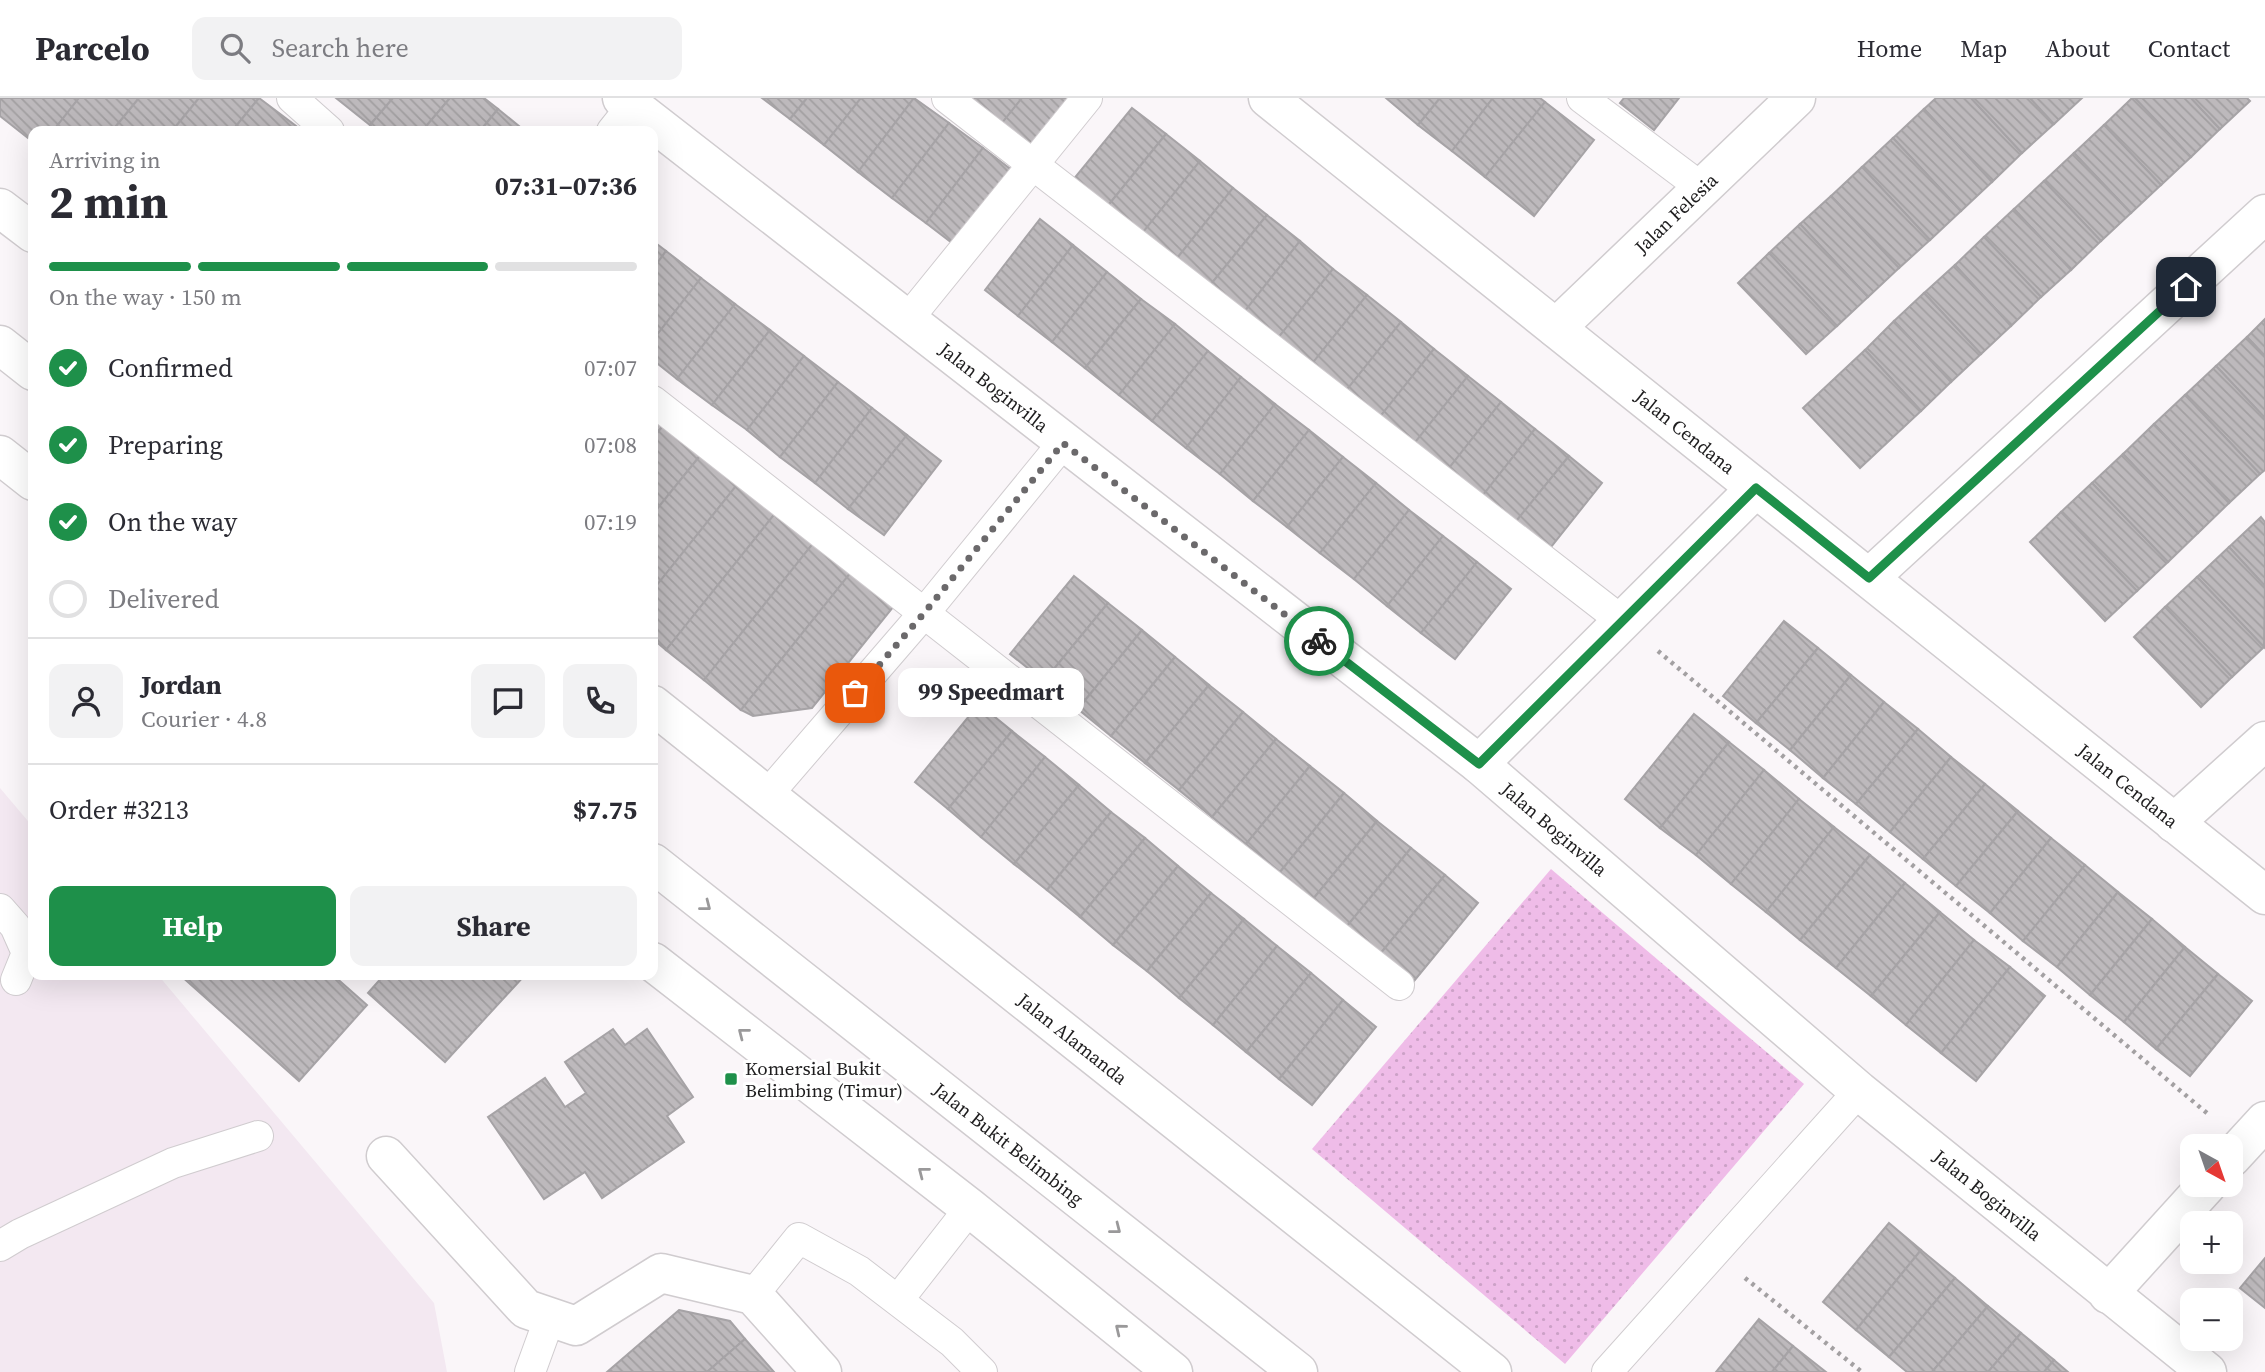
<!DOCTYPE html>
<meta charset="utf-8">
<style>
body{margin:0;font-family:"Source Serif 4",serif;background:#f2f2f3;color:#2b2b33;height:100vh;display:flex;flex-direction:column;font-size:26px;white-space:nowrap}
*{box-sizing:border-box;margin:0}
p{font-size:23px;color:#7c7c81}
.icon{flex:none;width:38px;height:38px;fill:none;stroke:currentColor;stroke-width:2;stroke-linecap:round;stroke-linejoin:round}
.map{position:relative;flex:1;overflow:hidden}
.drawer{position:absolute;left:28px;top:28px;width:630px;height:854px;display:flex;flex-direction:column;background:#fff;border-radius:14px;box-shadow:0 7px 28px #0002}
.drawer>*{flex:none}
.needle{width:46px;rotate:140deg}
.buttons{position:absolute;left:2180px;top:1036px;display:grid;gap:14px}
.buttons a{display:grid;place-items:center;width:63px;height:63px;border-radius:14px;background:#fff;box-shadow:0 7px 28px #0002;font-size:35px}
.pin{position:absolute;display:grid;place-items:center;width:60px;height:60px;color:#fff;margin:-30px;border-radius:14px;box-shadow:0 4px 10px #0006}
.courier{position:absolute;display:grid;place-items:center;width:70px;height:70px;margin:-35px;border:5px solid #1e904a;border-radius:50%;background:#fff;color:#222;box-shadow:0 2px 9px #0007}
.bubble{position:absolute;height:49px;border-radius:14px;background:#fff;box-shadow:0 7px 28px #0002;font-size:23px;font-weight:700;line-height:49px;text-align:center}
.overview em{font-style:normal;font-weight:700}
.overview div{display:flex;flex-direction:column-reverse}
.overview{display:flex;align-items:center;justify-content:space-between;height:119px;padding:0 21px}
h1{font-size:46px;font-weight:700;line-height:52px}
.bar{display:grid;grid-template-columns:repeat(4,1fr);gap:10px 7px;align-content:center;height:84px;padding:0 21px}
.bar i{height:9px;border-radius:5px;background:#e1e1e2}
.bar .current{background:#1e904a}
.bar p{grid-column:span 4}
.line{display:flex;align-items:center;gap:18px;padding:0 21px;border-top:2px solid #e1e1e2}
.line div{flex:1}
.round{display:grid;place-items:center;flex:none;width:74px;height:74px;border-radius:14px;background:#f2f2f3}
ol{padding:0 21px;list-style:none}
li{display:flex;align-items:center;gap:21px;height:77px}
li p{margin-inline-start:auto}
li .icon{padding:7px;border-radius:50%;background:#1e904a;color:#fff;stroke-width:4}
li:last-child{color:#7c7c81}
li i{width:38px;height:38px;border:4px solid #e1e1e2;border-radius:50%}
.button{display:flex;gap:14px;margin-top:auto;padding:14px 21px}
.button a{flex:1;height:80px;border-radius:14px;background:#1e904a;color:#fff;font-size:28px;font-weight:700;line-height:80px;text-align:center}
.button a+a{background:#f2f2f3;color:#2b2b33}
header{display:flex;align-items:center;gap:42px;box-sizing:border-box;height:98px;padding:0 35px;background:#fff;border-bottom:2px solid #e1e1e2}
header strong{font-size:33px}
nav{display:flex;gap:38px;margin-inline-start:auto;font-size:24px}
.search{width:490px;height:63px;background:#f2f2f3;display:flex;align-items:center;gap:18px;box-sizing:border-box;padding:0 24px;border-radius:14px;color:#7c7c81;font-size:26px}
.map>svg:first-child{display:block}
.built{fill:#f3e8f1}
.park{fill:url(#park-dots)}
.building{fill:url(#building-back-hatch);stroke:#a6a3a6;stroke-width:2}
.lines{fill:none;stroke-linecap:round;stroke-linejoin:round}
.lane-casing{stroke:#d0cccf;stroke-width:32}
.street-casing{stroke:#d0cccf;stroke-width:41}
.secondary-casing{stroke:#d0cccf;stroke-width:41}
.path{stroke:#a3a0a2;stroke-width:4.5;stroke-dasharray:3.5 5;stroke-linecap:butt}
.lane{stroke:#fff;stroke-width:30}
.street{stroke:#fff;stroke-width:38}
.secondary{stroke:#fff;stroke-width:38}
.oneway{stroke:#9a999a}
.done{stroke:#6b696b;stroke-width:7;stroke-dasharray:0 12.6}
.route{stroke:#1e904a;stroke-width:9}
.poi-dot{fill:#1e904a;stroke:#fff;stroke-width:2.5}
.labels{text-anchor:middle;stroke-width:6;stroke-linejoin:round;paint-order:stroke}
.street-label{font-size:19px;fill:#1e1d1e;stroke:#fff}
.poi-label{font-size:19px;fill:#1e1d1e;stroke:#fff;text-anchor:start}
</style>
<header>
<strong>Parcelo</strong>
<div class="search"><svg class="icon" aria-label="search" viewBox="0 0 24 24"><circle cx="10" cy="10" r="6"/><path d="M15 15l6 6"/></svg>Search here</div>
<nav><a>Home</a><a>Map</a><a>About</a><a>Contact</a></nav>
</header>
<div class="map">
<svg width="2265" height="1274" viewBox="0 0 2265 1274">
<defs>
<pattern id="park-dots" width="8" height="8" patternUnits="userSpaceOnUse" patternTransform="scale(1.75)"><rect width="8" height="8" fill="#efbce8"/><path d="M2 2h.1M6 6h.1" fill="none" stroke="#cca1c7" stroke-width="1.8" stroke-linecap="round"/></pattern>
<pattern id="building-back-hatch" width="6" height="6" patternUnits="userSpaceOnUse" patternTransform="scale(1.75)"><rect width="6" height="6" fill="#bdb9bc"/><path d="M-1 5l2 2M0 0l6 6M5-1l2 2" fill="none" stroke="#a29fa1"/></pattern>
</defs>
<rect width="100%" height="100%" fill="#faf6f9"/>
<!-- built -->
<path class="built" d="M0,690L33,729V877H158L434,1205L447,1274H0Z"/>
<!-- park -->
<path class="park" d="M1551,771L1804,986L1565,1266L1312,1051Z"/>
<!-- building -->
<g class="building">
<path d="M0,0H79L53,33H33V44L0,18Z"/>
<path d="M79,0H139L112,33H53Z"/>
<path d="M139,0H199L172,33H112Z"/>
<path d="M199,0H259L232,33H172Z"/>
<path d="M259,0L296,28L292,33H232Z"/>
<path d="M336,0H393L370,27Z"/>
<path d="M393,0H450L422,33H377L370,27Z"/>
<path d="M450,0H484L498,11L480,33H422Z"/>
<path d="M762,0H807L790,21Z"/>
<path d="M807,0H861L824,47L790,21Z"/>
<path d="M861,0H914L858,74L824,47Z"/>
<path d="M914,0L949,25L892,100L858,74Z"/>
<path d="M971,0H1022L1002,25Z"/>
<path d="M1022,0H1077L1036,52L1002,25Z"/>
<path d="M1386,0H1440L1418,27Z"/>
<path d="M1440,0H1493L1452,53L1418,27Z"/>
<path d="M1493,0H1540L1545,4L1485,79L1452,53Z"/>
<path d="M1624,0H1679L1654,32L1620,5Z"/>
<path d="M1936,0H1971L2022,55L1992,84L1924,11Z"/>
<path d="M1971,0H2030L2054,26L2022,55Z"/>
<path d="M2030,0H2082L2054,26Z"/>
<path d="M2132,0H2135L2191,59L2161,87L2104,27Z"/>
<path d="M2135,0H2191L2220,31L2191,59Z"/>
<path d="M2191,0H2247L2250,3L2220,31Z"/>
<path d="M1545,4L1594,42L1534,118L1485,79Z"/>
<path d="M1132,10L1166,36L1106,110L1072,83Z"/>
<path d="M498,11L525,33H480Z"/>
<path d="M1924,11L1992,84L1961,113L1893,40Z"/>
<path d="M949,25L983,50L926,125L892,100Z"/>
<path d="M2104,27L2161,87L2131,115L2074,55Z"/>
<path d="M1166,36L1200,63L1140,138L1106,110Z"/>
<path d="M1893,40L1961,113L1930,142L1862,69Z"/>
<path d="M983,50L1017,76L960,151L926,125Z"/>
<path d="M2074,55L2131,115L2101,143L2044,83Z"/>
<path d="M1200,63L1233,90L1174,164L1140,138Z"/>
<path d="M1862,69L1930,142L1899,170L1831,98Z"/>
<path d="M2044,83L2101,143L2071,172L2014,111Z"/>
<path d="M1233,90L1267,117L1207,191L1174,164Z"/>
<path d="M1831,98L1899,170L1868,199L1800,126Z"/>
<path d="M2014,111L2071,172L2041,199L1984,139Z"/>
<path d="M1267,117L1300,143L1241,218L1207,191Z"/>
<path d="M1040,121L1073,147L1018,218L985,192Z"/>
<path d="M1800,126L1868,199L1837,228L1769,155Z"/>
<path d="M1984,139L2041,199L2011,228L1955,167Z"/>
<path d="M653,143L666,153L653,171Z"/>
<path d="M1300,143L1333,171L1274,245L1241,218Z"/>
<path d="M1073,147L1107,174L1052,244L1018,218Z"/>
<path d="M666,153L701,180L653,242V171Z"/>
<path d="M1769,155L1837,228L1806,256L1738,185Z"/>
<path d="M1955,167L2011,228L1981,256L1924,195Z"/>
<path d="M1333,171L1367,197L1307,272L1274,245Z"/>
<path d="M1107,174L1141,201L1085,270L1052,244Z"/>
<path d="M701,180L735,206L677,281L653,262V242Z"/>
<path d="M1924,195L1981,256L1951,284L1894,223Z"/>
<path d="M1367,197L1401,224L1341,299L1307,272Z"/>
<path d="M1141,201L1175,226L1119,297L1085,270Z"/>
<path d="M735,206L770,232L712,307L677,281Z"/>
<path d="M2265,221V258L2247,239Z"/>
<path d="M1894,223L1951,284L1921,313L1865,252Z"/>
<path d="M1401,224L1434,251L1375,325L1341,299Z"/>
<path d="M1175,226L1208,253L1152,323L1119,297Z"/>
<path d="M770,232L804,258L747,332L712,307Z"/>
<path d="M2247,239L2265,258V320L2216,268Z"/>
<path d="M1434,251L1468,278L1409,352L1375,325Z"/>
<path d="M1865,252L1921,313L1860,370L1803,310Z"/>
<path d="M1208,253L1241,279L1186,350L1152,323Z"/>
<path d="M804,258L838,284L780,359L747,332Z"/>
<path d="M2216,268L2265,320V372L2260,376L2185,297Z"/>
<path d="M1468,278L1501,304L1442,379L1409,352Z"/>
<path d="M1241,279L1275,306L1220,376L1186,350Z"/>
<path d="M838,284L872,310L815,385L780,359Z"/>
<path d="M2185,297L2260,376L2229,405L2154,326Z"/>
<path d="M1501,304L1535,331L1476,406L1442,379Z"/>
<path d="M1275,306L1309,332L1253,403L1220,376Z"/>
<path d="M872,310L907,337L848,411L815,385Z"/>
<path d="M653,313L666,324L653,340Z"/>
<path d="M666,324L703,354L653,416V340Z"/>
<path d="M2154,326L2229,405L2198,435L2123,356Z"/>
<path d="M1535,331L1569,358L1509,432L1476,406Z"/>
<path d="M1309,332L1343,359L1287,429L1253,403Z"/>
<path d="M907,337L941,363L884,437L848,411Z"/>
<path d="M703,354L740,383L653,492V416Z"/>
<path d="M2123,356L2198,435L2168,464L2092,385Z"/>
<path d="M1569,358L1602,385L1543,459L1509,432Z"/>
<path d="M1343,359L1376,385L1320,455L1287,429Z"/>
<path d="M740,383L777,413L666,552L653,541V492Z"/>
<path d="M1376,385L1409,412L1354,481L1320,455Z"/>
<path d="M2092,385L2168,464L2137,493L2061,414Z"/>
<path d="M1409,412L1443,438L1387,508L1354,481Z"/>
<path d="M777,413L815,443L704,582L666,552Z"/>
<path d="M2061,414L2137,493L2105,523L2030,444Z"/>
<path d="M2261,419L2265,424V488L2229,449Z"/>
<path d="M1443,438L1477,464L1421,535L1387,508Z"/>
<path d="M815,443L852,473L741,612L704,582Z"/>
<path d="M2229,449L2265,488L2264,549L2197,479Z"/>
<path d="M1477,464L1511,491L1455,561L1421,535Z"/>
<path d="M852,473L894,508L812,610L753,618L741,612Z"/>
<path d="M1074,478L1108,505L1044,583L1010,556Z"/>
<path d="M2197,479L2264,549L2232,579L2165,509Z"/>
<path d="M1108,505L1142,532L1078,611L1044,583Z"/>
<path d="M2165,509L2232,579L2201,609L2134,539Z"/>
<path d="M1784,523L1818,550L1756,625L1723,598Z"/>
<path d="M1142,532L1175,559L1111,638L1078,611Z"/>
<path d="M1818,550L1851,577L1790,652L1756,625Z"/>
<path d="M1175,559L1209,587L1145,665L1111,638Z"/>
<path d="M1851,577L1884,604L1823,680L1790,652Z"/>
<path d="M1209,587L1243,614L1179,692L1145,665Z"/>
<path d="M1884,604L1918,631L1856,706L1823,680Z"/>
<path d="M979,606L1012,633L948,711L915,684Z"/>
<path d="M1243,614L1276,641L1212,719L1179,692Z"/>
<path d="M1694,616L1729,644L1660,730L1625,701Z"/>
<path d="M1918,631L1951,659L1890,734L1856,706Z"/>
<path d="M1012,633L1045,659L981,739L948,711Z"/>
<path d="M1276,641L1310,668L1246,746L1212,719Z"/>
<path d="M1729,644L1764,672L1696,757L1660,730Z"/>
<path d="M1045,659L1079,687L1014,766L981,739Z"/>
<path d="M1951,659L1985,686L1923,761L1890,734Z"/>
<path d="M1310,668L1344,695L1280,774L1246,746Z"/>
<path d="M1764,672L1799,701L1731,786L1696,757Z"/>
<path d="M1985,686L2018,713L1956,788L1923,761Z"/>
<path d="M1079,687L1111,714L1047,792L1014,766Z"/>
<path d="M1344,695L1377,723L1313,801L1280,774Z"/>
<path d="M1799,701L1834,729L1766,814L1731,786Z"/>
<path d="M2018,713L2051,740L1990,815L1956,788Z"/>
<path d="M1111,714L1145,740L1080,819L1047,792Z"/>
<path d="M1377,723L1411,750L1347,828L1313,801Z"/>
<path d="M1834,729L1870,757L1800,842L1766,814Z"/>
<path d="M1145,740L1178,768L1113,847L1080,819Z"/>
<path d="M2051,740L2085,767L2023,843L1990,815Z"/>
<path d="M1411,750L1445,777L1380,856L1347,828Z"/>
<path d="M1870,757L1905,785L1836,870L1800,842Z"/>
<path d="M2085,767L2118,794L2057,869L2023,843Z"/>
<path d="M1178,768L1211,795L1147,873L1113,847Z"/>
<path d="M1445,777L1478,805L1414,883L1380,856Z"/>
<path d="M1905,785L1940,814L1871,898L1836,870Z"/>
<path d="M2118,794L2152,821L2090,897L2057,869Z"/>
<path d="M1211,795L1244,821L1179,900L1147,873Z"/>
<path d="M1940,814L1974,842L1906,927L1871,898Z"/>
<path d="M1244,821L1277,848L1213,927L1179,900Z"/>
<path d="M2152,821L2185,849L2124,924L2090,897Z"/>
<path d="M1974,842L2010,869L1941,955L1906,927Z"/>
<path d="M1277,848L1311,875L1246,954L1213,927Z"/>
<path d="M2185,849L2218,876L2156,951L2124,924Z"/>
<path d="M2010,869L2045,898L1976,983L1941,955Z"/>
<path d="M1311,875L1343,902L1279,981L1246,954Z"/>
<path d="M2218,876L2252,903L2190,978L2156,951Z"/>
<path d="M180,877H333L367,907L299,983Z"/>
<path d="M384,877H525L445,964L368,895Z"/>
<path d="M1343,902L1376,929L1312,1007L1279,981Z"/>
<path d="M613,931L625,947L647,931L693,999L667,1018L684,1044L602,1100L585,1074L544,1101L488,1019L545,980L565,1009L586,995L565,964Z"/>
<path d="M1889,1125L1921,1152L1856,1232L1823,1204Z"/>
<path d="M1921,1152L1955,1180L1889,1259L1856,1232Z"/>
<path d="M2265,1160V1210L2240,1190Z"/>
<path d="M1955,1180L1988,1208L1932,1274H1907L1889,1259Z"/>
<path d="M1988,1208L2021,1235L1988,1274H1932Z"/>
<path d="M679,1212L730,1223L745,1241L707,1274H607Z"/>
<path d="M1759,1221L1793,1248L1772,1274H1716Z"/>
<path d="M2021,1235L2054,1262L2044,1274H1988Z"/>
<path d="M745,1241L774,1274H707Z"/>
<path d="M1793,1248L1826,1274H1772Z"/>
<path d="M2054,1262L2068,1274H2044Z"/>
</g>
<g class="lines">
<!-- lane casing -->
<g class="lane-casing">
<g id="lane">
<path d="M292,0L329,33"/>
<path d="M947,0L1622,523"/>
<path d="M1582,0L1702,90"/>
<path d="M612,33L632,8"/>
<path d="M907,222L1087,0"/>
<path d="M653,303L1399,887"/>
<path d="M768,696L925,514L1063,345"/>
<path d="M0,811L15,828L27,855L16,882"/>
<path d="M0,1148L20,1136L173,1065L258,1038"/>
<path d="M753,1197L799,1140L859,1173L952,1244L982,1274"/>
<path d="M898,1202L970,1110"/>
<path d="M530,1274L550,1219"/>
<path d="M1607,1274L1859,993"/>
</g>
</g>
<!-- street casing -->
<g class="street-casing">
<g id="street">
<path id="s1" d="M622,0L1479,666L1859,993L2207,1274"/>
<path id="s2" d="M1268,0L2265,797"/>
<path d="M0,110L33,135"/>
<path id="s3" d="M1556,230L1796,0"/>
<path d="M1869,480L2265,116"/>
<path id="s4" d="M653,607L1492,1274"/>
<path d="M1479,666L1756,390"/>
<path d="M2174,725L2265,643"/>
<path d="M386,1058L526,1211L576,1228L661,1175L753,1197L822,1274"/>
<path d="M2231,1060L2265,1023"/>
<path d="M2108,1196L2207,1087"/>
</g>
</g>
<!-- secondary casing -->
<g class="secondary-casing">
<g id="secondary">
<path d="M0,247L33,273"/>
<path d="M0,357L33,383"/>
<path id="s5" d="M653,765L1298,1274"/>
<path d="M653,864L970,1110L1173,1274"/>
</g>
</g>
<!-- path -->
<g class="path">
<path d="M1658,553L2208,1016"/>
<path d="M1745,1180L1862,1274"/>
</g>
<!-- lane -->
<use href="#lane" class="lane"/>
<!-- street -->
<use href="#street" class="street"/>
<!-- secondary -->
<use href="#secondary" class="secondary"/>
</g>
<!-- one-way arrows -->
<defs><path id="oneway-chevron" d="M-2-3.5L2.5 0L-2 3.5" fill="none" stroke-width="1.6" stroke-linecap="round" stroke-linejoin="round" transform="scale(1.75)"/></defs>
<g class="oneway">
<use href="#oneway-chevron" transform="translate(706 808) rotate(38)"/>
<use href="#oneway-chevron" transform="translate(743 935) rotate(-142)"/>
<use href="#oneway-chevron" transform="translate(923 1074) rotate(-142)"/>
<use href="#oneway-chevron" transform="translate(1116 1131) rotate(38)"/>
<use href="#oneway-chevron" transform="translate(1120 1231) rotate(-141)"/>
</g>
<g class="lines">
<!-- done -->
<path class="done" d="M855,595L925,514L1063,345L1319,543"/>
<!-- route -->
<path class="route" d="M1319,543L1479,666L1756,390L1869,480L2186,189"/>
</g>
<!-- markers -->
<rect class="poi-dot" x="724" y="974" width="14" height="14" rx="3.5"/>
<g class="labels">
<!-- street labels -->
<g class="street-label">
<text dy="7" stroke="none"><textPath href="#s3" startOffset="166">Jalan Felesia</textPath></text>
<text dy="7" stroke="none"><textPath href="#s1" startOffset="471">Jalan Boginvilla</textPath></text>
<text dy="7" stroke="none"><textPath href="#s2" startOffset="534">Jalan Cendana</textPath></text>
<text dy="7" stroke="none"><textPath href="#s2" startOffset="1101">Jalan Cendana</textPath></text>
<text dy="7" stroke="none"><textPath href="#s1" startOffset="1185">Jalan Boginvilla</textPath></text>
<text dy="7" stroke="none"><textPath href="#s4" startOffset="536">Jalan Alamanda</textPath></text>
<text dy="7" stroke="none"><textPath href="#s5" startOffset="453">Jalan Bukit Belimbing</textPath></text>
<text dy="7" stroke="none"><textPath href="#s1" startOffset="1752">Jalan Boginvilla</textPath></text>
</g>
<!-- poi labels -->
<g class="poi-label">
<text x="745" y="977">Komersial Bukit<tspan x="745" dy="22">Belimbing (Timur)</tspan></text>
</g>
</g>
</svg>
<div class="buttons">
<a><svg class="needle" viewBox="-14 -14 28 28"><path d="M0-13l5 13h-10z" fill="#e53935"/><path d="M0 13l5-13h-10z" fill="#7c7c81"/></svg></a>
<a>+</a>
<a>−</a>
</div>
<div class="pin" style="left:855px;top:595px;background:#ea580c"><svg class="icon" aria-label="bag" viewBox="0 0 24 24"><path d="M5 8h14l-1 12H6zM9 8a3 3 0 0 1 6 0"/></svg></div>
<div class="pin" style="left:2186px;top:189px;background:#1f2937"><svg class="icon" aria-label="home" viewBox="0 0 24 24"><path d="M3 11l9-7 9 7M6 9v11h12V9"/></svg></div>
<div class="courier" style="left:1319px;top:543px"><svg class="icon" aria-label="bike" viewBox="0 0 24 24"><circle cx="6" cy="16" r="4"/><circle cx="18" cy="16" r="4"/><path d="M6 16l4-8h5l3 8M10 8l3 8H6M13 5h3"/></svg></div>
<div class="bubble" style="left:898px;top:570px;width:186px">99 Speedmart</div>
<section class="drawer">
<div class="overview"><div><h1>2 min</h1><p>Arriving in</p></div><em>07:31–07:36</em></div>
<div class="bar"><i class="current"></i><i class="current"></i><i class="current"></i><i></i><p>On the way · 150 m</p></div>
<ol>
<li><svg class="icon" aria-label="check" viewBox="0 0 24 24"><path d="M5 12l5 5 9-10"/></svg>Confirmed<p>07:07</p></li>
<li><svg class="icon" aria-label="check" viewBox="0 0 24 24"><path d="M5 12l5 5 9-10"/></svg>Preparing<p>07:08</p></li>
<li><svg class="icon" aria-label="check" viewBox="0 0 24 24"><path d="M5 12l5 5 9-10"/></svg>On the way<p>07:19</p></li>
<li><i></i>Delivered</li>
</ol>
<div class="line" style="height:126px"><a class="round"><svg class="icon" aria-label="person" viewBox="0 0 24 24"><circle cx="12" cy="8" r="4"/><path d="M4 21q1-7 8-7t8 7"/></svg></a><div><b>Jordan</b><p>Courier · 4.8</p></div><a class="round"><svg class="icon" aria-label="chat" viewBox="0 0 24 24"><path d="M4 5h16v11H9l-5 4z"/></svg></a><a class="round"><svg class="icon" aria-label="phone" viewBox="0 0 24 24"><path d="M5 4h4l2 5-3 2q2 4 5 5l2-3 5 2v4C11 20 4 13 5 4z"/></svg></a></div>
<div class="line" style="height:91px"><div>Order #3213</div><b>$7.75</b></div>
<div class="button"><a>Help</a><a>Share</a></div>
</section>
</div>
